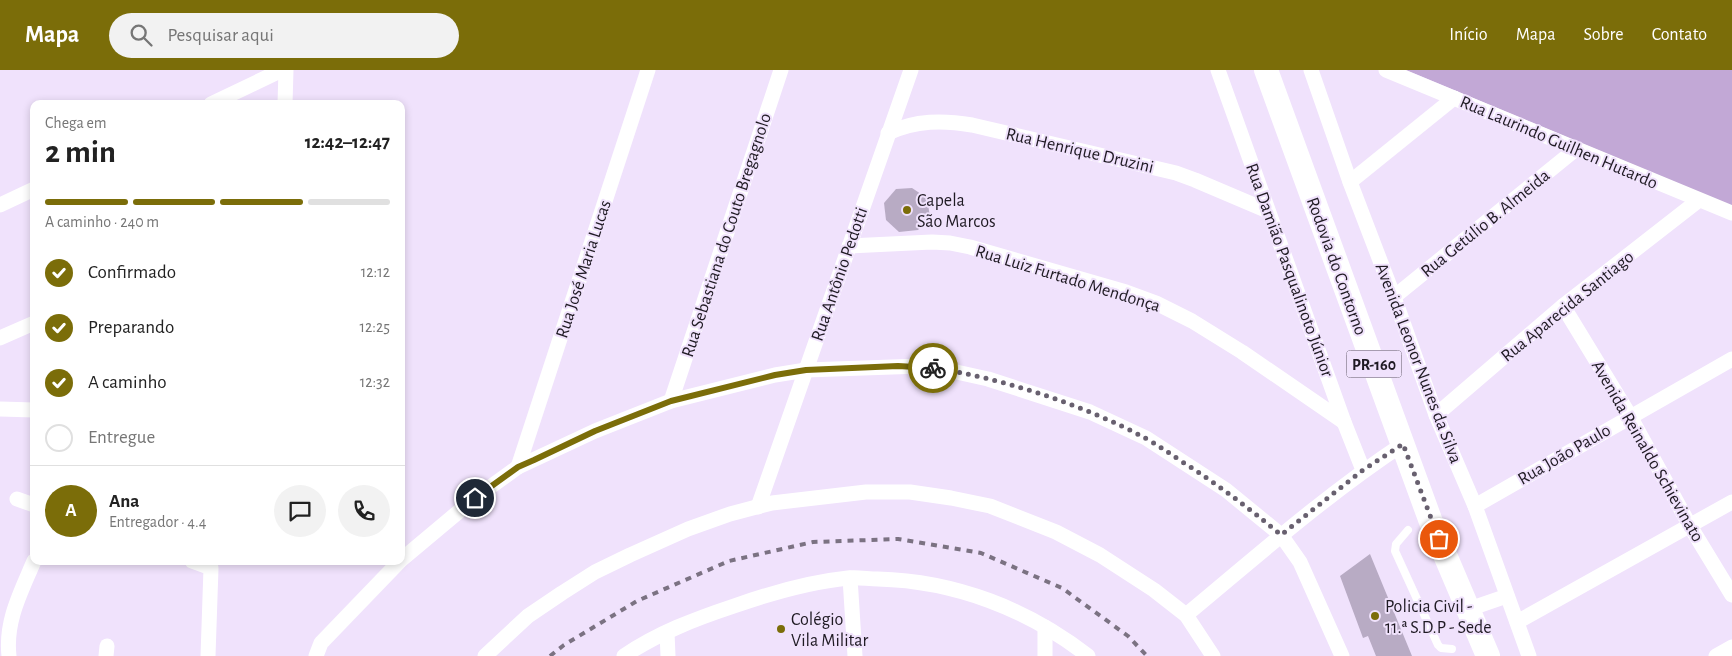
<!DOCTYPE html>
<html lang="pt">
<meta charset="utf-8">
<style>
body{margin:0;font-family:"Alegreya Sans",sans-serif;background:#f2f2f2;color:#222;height:100vh;display:flex;flex-direction:column;font-size:19px;white-space:nowrap}
*{box-sizing:border-box;margin:0}
p{font-size:16px;color:#767676}
.icon{flex:none;width:28px;height:28px;fill:none;stroke:currentColor;stroke-width:2;stroke-linecap:round;stroke-linejoin:round}
.map{position:relative;flex:1;overflow:hidden}
.details{position:absolute;left:30px;top:30px;width:375px;height:465px;display:flex;flex-direction:column;background:#fff;border-radius:10px;box-shadow:0 2px 8px #0003}
.details>*{flex:none}
.pin{position:absolute;display:grid;place-items:center;width:42px;height:42px;color:#fff;margin:-21px;border:2px solid #fff;border-radius:50%;box-shadow:0 1px 5px #0007}
.courier{position:absolute;display:grid;place-items:center;width:50px;height:50px;margin:-25px;border:4px solid #7b6d09;border-radius:50%;background:#fff;color:#222;box-shadow:0 1px 6px #0007}
.summary em{font-style:normal;font-weight:700}
.summary div{display:flex;flex-direction:column-reverse}
.summary{display:flex;align-items:center;justify-content:space-between;height:85px;padding:0 15px}
h1{font-size:32px;font-weight:700;line-height:38px}
.bar{display:grid;grid-template-columns:repeat(4,1fr);gap:8px 5px;align-content:center;height:60px;padding:0 15px}
.bar i{height:6px;border-radius:4px;background:#e0e0e0}
.bar .selected{background:#7b6d09}
.bar p{grid-column:span 4}
.line{display:flex;align-items:center;gap:12px;padding:0 15px;border-top:1px solid #e0e0e0}
.line div{flex:1}
.round{display:grid;place-items:center;flex:none;width:52px;height:52px;border-radius:26px;background:#f2f2f2}
ol{padding:0 15px;list-style:none}
li{display:flex;align-items:center;gap:15px;height:55px}
li p{margin-inline-start:auto}
li .icon{padding:5px;border-radius:50%;background:#7b6d09;color:#fff;stroke-width:4}
li:last-child{color:#767676}
li i{width:28px;height:28px;border:2px solid #e0e0e0;border-radius:50%}
header{display:flex;align-items:center;gap:30px;box-sizing:border-box;height:70px;padding:0 25px;background:#7b6d09;color:#fff}
header strong{font-size:24px}
nav{display:flex;gap:28px;margin-inline-start:auto;font-size:18px}
.search{width:350px;height:45px;background:#f2f2f2;display:flex;align-items:center;gap:12px;box-sizing:border-box;padding:0 18px;border-radius:28px;color:#767676;font-size:19px}
.map>svg:first-child{display:block}
.forest{fill:#c2a8d6}
.building{fill:#b8abc4}
.lines{fill:none;stroke-linecap:round;stroke-linejoin:round}
.service{stroke:#fff;stroke-width:8}
.minor{stroke:#fff;stroke-width:15}
.primary{stroke:#fff;stroke-width:24}
.rail{stroke:#7b7282;stroke-width:4;stroke-dasharray:6 6;stroke-linecap:butt}
.done{stroke:#68606f;stroke-width:5;stroke-dasharray:0 9}
.route{stroke:#7b6d09;stroke-width:6}
.poi-dot{fill:#7b6d09;stroke:#f0e2fc;stroke-width:2}
.labels{text-anchor:middle;stroke-width:4;stroke-linejoin:round;paint-order:stroke}
.shield{fill:#f0e2fc;stroke:#5e5664;stroke-width:1}
.shield-label{font-size:16px;font-weight:bold;fill:#1f1a23}
.street-label{font-size:18px;fill:#1f1a23;stroke:#f0e2fc}
.poi-label{font-size:18px;fill:#1f1a23;stroke:#f0e2fc;text-anchor:start}
</style>
<header>
<strong>Mapa</strong>
<div class="search"><svg class="icon" aria-label="search" viewBox="0 0 24 24"><circle cx="10" cy="10" r="6"/><path d="M15 15l6 6"/></svg>Pesquisar aqui</div>
<nav><a>Início</a><a>Mapa</a><a>Sobre</a><a>Contato</a></nav>
</header>
<div class="map">
<svg width="1732" height="586" viewBox="0 0 1732 586">
<rect width="100%" height="100%" fill="#f0e2fc"/>
<!-- forest -->
<path class="forest" d="M1406,0H1732V136Z"/>
<!-- building -->
<g class="building">
<path d="M912,118L927,128L930,147L918,160L899,162L886,150L884,133L896,119Z"/>
<path d="M1370,484L1412,586H1376L1368,566L1363,568L1340,506Z"/>
</g>
<g class="lines">
<!-- service -->
<path class="service" d="M1408,460L1396,474L1395,481L1438,575L1441,578L1452,579"/>
<!-- minor -->
<g class="minor">
<path d="M1218,0L1344,352L1363,400"/>
<path d="M1311,0L1350,112L1394,227L1436,345L1475,436L1529,586"/>
<path d="M1386,0L1732,143"/>
<path d="M211,34L282,0"/>
<path d="M285,34L286,0"/>
<path d="M888,63C916,50 943,50 972,55L1176,103L1195,110L1268,141"/>
<path d="M1350,112L1454,28"/>
<path d="M0,135L34,119"/>
<path d="M849,176L932,172L950,173L970,177L1126,222L1156,233L1192,251L1242,282L1344,352"/>
<path d="M1394,227L1576,79"/>
<path d="M1563,236L1630,346L1690,456L1732,525"/>
<path d="M0,268L34,253"/>
<path d="M671,331L781,0"/>
<path d="M0,339L34,340"/>
<path d="M1436,345L1563,236L1699,130"/>
<path d="M518,397L648,0"/>
<path d="M17,429L34,435"/>
<path d="M1475,436L1732,289"/>
<path d="M758,437L911,0"/>
<path d="M401,490L475,428L518,397L595,361L671,331L775,305L806,300L921,296L943,299L988,309L1090,342L1146,368L1226,420L1281,465L1300,492L1342,586"/>
<path d="M192,491L211,498L208,586"/>
<path d="M850,508L855,586"/>
<path d="M1469,539L1507,526"/>
<path d="M1186,545C1257,486 1326,425 1403,374"/>
<path d="M1517,552L1732,432"/>
<path d="M1045,557V586"/>
<path d="M667,562L668,586"/>
<path d="M9,586C5,551 21,522 34,491"/>
<path d="M106,586L107,576"/>
<path d="M316,586L321,573L400,491"/>
<path d="M485,586L528,546L562,523L595,502L630,485L688,459L730,444L772,433L866,422H910L951,428L990,436L1056,462L1100,485L1154,520L1186,545L1213,586"/>
<path d="M624,586C658,563 695,549 734,536C771,523 809,512 848,508C858,507 868,509 878,509C955,511 1028,539 1088,586"/>
<path d="M1716,586L1732,577"/>
</g>
<!-- primary -->
<path class="primary" d="M1266,0L1431,452L1488,586"/>
<!-- rail -->
<path class="rail" d="M550,586L564,575L637,531L729,491L813,472L898,469L981,483L1062,518L1128,566L1147,586"/>
</g>
<g class="lines">
<!-- done -->
<path class="done" d="M933,298C1002,308 1084,335 1145,368C1158,375 1169,383 1181,391C1217,414 1248,437 1281,465L1363,400L1403,374L1439,469"/>
<!-- route -->
<path class="route" d="M475,428L518,397L534,390L595,361L671,331L775,305L806,300L898,296L933,298"/>
</g>
<!-- markers -->
<g class="poi-dot">
<circle cx="907" cy="140" r="5"/>
<circle cx="1375" cy="546" r="5"/>
<circle cx="781" cy="559" r="5"/>
</g>
<g class="labels">
<!-- shield labels -->
<rect class="shield" x="1346.5" y="280.5" width="55" height="27" rx="4"/>
<g class="shield-label">
<text x="1374" y="300">PR-160</text>
</g>
<!-- street labels -->
<g class="street-label">
<text transform="translate(1559 72) rotate(23)" y="6">Rua Laurindo Guilhen Hutardo</text>
<text transform="translate(1080 80) rotate(13)" y="6">Rua Henrique Druzini</text>
<text transform="translate(1485 153) rotate(-39)" y="6">Rua Getúlio B. Almeida</text>
<text transform="translate(726 165) rotate(-72)" y="6">Rua Sebastiana do Couto Bregagnolo</text>
<text transform="translate(1337 196) rotate(70)" y="6">Rodovia do Contorno</text>
<text transform="translate(583 199) rotate(-72)" y="6">Rua José Maria Lucas</text>
<text transform="translate(1290 200) rotate(70)" y="6">Rua Damião Pasqualinoto Júnior</text>
<text transform="translate(839 204) rotate(-71)" y="6">Rua Antônio Pedotti</text>
<text transform="translate(1068 208) rotate(17)" y="6">Rua Luiz Furtado Mendonça</text>
<text transform="translate(1567 236) rotate(-39)" y="6">Rua Aparecida Santiago</text>
<text transform="translate(1419 293) rotate(69)" y="6">Avenida Leonor Nunes da Silva</text>
<text transform="translate(1648 381) rotate(60)" y="6">Avenida Reinaldo Schievinato</text>
<text transform="translate(1564 384) rotate(-30)" y="6">Rua João Paulo</text>
</g>
<!-- poi labels -->
<g class="poi-label">
<text x="917" y="136">Capela<tspan x="917" dy="21">São Marcos</tspan></text>
<text x="1385" y="542">Policia Civil -<tspan x="1385" dy="21">11.ª S.D.P - Sede</tspan></text>
<text x="791" y="555">Colégio<tspan x="791" dy="21">Vila Militar</tspan></text>
</g>
</g>
</svg>
<div class="pin" style="left:1439px;top:469px;background:#ea580c"><svg class="icon" aria-label="bag" viewBox="0 0 24 24"><path d="M5 8h14l-1 12H6zM9 8a3 3 0 0 1 6 0"/></svg></div>
<div class="pin" style="left:475px;top:428px;background:#1f2937"><svg class="icon" aria-label="home" viewBox="0 0 24 24"><path d="M3 11l9-7 9 7M6 9v11h12V9"/></svg></div>
<div class="courier" style="left:933px;top:298px"><svg class="icon" aria-label="bike" viewBox="0 0 24 24"><circle cx="6" cy="16" r="4"/><circle cx="18" cy="16" r="4"/><path d="M6 16l4-8h5l3 8M10 8l3 8H6M13 5h3"/></svg></div>
<section class="details">
<div class="summary"><div><h1>2 min</h1><p>Chega em</p></div><em>12:42–12:47</em></div>
<div class="bar"><i class="selected"></i><i class="selected"></i><i class="selected"></i><i></i><p>A caminho · 240 m</p></div>
<ol>
<li><svg class="icon" aria-label="check" viewBox="0 0 24 24"><path d="M5 12l5 5 9-10"/></svg>Confirmado<p>12:12</p></li>
<li><svg class="icon" aria-label="check" viewBox="0 0 24 24"><path d="M5 12l5 5 9-10"/></svg>Preparando<p>12:25</p></li>
<li><svg class="icon" aria-label="check" viewBox="0 0 24 24"><path d="M5 12l5 5 9-10"/></svg>A caminho<p>12:32</p></li>
<li><i></i>Entregue</li>
</ol>
<div class="line" style="height:90px"><b class="round" style="background:#7b6d09;color:#fff">A</b><div><b>Ana</b><p>Entregador · 4.4</p></div><a class="round"><svg class="icon" aria-label="chat" viewBox="0 0 24 24"><path d="M4 5h16v11H9l-5 4z"/></svg></a><a class="round"><svg class="icon" aria-label="phone" viewBox="0 0 24 24"><path d="M5 4h4l2 5-3 2q2 4 5 5l2-3 5 2v4C11 20 4 13 5 4z"/></svg></a></div>
</section>
</div>
